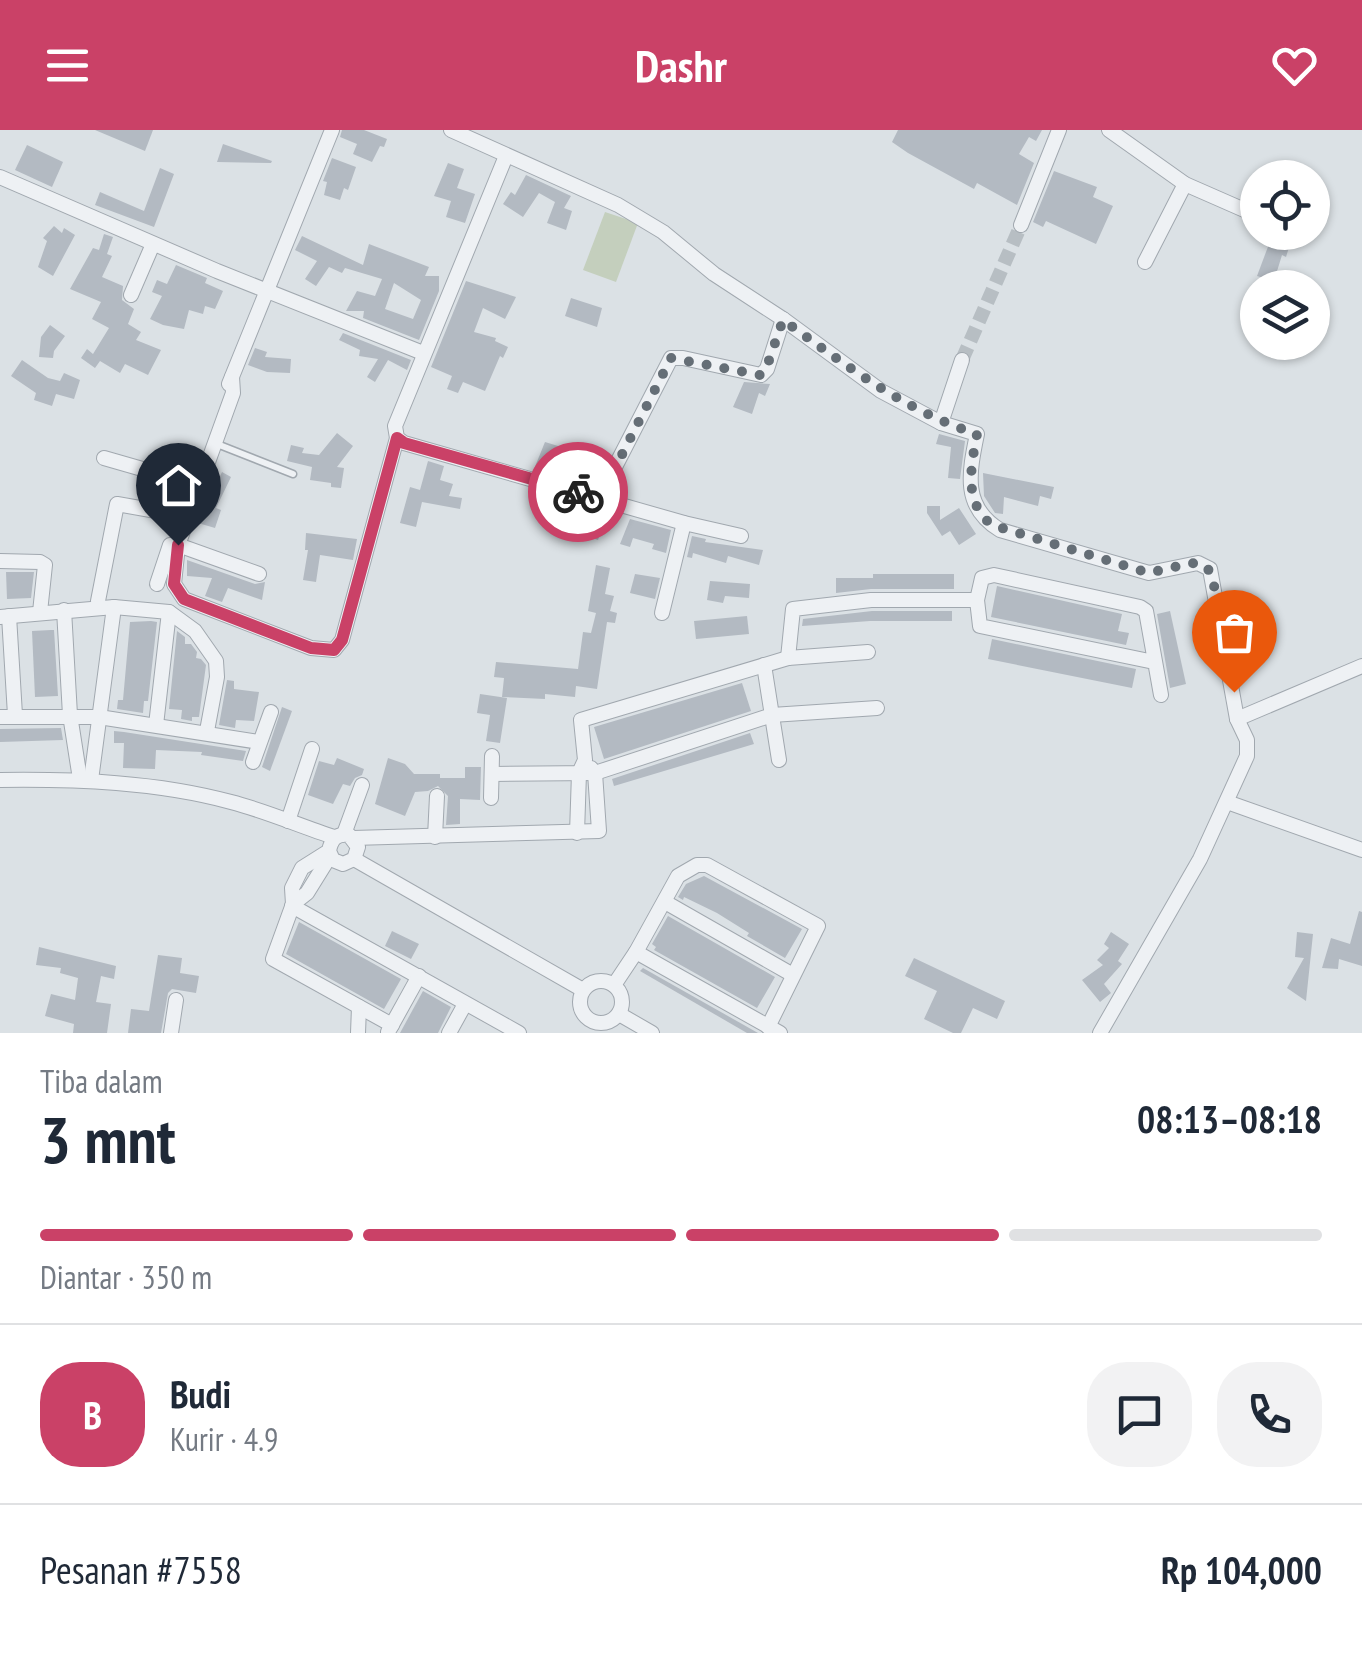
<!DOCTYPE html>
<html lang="id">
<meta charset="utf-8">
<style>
body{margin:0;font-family:"PT Sans Narrow",sans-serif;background:#f2f2f3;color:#1f2937;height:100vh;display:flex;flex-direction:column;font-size:38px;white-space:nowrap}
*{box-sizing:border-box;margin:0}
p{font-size:32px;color:#747a83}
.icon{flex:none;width:55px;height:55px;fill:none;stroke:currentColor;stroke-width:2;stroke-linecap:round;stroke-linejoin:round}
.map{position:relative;height:903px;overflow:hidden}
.drawer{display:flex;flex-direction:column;background:#fff;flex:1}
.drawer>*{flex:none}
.buttons{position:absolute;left:1240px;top:30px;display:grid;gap:20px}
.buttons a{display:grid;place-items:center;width:90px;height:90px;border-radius:50%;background:#fff;box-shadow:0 2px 8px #0004;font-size:50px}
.pin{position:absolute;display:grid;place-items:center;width:85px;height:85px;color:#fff;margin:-102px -42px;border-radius:50% 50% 50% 0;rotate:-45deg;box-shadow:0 0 10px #0007}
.pin .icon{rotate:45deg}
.courier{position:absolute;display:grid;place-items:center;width:100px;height:100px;margin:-50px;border:8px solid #ca4167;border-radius:50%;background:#fff;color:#222;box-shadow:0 2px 12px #0007}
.headline em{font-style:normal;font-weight:600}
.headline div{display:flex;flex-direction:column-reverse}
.headline{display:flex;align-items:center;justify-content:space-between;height:170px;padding:0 40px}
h1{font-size:65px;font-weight:600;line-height:75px}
.bar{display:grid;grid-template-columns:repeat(4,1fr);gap:15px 10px;align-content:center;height:120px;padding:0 40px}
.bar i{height:12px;border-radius:8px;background:#e0e1e3}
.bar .active{background:#ca4167}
.bar p{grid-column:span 4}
.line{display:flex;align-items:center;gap:25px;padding:0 40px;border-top:2px solid #e0e1e3}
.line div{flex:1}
.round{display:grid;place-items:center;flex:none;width:105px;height:105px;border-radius:40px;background:#f2f2f3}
header{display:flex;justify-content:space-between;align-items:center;height:130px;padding:0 40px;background:#ca4167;color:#fff;font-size:45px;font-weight:600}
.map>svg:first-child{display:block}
.green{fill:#c4cfbd}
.building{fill:#b3bac2;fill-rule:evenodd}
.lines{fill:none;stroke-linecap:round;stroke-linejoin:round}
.minor-tunnel{stroke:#b7bec3;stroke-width:14;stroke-dasharray:14 7;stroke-linecap:butt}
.service-casing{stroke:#a1a8af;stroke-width:9}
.minor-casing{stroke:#a1a8af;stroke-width:16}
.service{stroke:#eef1f4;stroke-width:6}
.minor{stroke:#eef1f4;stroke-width:14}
.done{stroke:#656e76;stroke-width:10;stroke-dasharray:0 18}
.route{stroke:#ca4167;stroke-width:12}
</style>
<header><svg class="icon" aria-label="menu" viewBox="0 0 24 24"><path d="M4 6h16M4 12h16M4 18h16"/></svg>Dashr<svg class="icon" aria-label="heart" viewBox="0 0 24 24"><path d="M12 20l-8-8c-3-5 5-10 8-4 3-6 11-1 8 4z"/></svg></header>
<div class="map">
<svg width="1362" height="903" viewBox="0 0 1362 903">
<rect width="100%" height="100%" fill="#dbe1e5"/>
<!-- green -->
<path class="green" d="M605,82L638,93L616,152L583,140Z"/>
<!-- building -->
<g class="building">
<path d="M95,0H153L145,21Z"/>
<path d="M342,0H364L387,9L384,17L380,16L372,32L353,24L357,14L340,7Z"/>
<path d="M898,0H1042L1036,11L1029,7L1019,24L1034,33L1017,75L977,53L974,59L908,23L892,12Z"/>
<path d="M223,14L272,31L271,33L217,32Z"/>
<path d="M27,15L63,32L52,57L15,40Z"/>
<path d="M332,28L356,37L348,60L344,58L340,70L324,65L327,52L323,51Z"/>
<path d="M448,33L464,39L457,58L475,64L465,93L446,87L451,71L434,66Z"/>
<path d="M160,38L174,44L154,97L95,75L100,62L144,81Z"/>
<path d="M1054,41L1097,57L1093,67L1113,76L1096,114L1046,91L1043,97L1033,92Z"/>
<path d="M526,45L571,66L564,78L572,81L566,100L547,93L555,72L539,63L523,87L503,74L511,62L515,65Z"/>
<path d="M54,96L62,103L64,98L75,105L53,146L38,137L47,111L43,108Z"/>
<path d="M104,104L113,107L107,124L112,126L102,147L123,156L122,170L134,179L128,194L141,202L136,210L161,220L148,245L125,234L120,243L100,231L95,238L81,228L87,219L93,224L109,198L92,189L101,172L70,159L93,118L99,120Z"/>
<path d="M302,106L363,135L369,114L429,137L425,146H439V161L419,210L363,188L364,181H346L357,161L375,166L382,149L345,138L342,143L329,137L316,156L305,149L317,131L295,120ZM394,153L421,170L413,189L385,179Z"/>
<path d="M1272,106L1291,111L1286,127L1282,125L1274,151L1257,146Z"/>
<path d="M176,135L207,148L205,153L223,161L215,179L205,176L203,184L189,180L184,199L163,195L150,189L162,166L152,162L157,150L167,154Z"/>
<path d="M466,151L516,167L505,189L483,178L474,202L496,208L495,211L508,217L503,228L500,226L485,261L463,252L458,263L447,259L452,246L431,237Z"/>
<path d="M571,168L602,178L597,197L565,186Z"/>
<path d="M50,195L65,206L54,221L53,228L39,227L41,207Z"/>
<path d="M343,203L411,230L407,240L388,230L375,252L367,247L378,229L359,226L360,220L339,210Z"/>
<path d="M255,218L267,222L265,227L291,229L290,243L267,242L248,235Z"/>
<path d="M22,230L48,248L60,251L64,243L80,250L74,269L56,264L52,276L34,270L36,263L11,246Z"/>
<path d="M744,252L770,254L765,266L759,263L752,284L733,277Z"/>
<path d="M337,303L353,316L337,337L344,338L341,358L331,357V353L310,350L312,337L287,331L291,315L304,318L302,323L319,325Z"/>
<path d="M939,304L965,311L960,349L948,348L951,317L936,314Z"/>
<path d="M545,312L581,323L584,317L597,322L589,341L570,334L567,341L555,336L552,344L534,339Z"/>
<path d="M428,331L444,336L440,350L453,354L449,366L462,368L460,379L422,372L416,397L400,393L410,357L420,360Z"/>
<path d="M222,342L231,347L216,378L221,380L215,398L198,393Z"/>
<path d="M983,343L1054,357L1051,369L1040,366L1038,376L1004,367L1003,384L995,383L984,366Z"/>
<path d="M568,376L605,388L598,410L561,397Z"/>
<path d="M927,376H940V390L959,378L976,404L959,415L950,401L942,406L927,383Z"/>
<path d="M630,389L671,400L666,423L652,419L654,414L633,408L630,417L620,414Z"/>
<path d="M306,403L357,409L353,430L320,425L316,452L303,450L308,420H305Z"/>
<path d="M692,406L706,409L705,412L763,420L759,435L728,426L726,433L693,423L692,428L687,427Z"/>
<path d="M187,430L255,454L265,452L262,470L228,458L222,472L205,466L212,448L187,446Z"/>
<path d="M596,435L610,438L605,464L614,466L610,481L617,483L615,493L607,492L597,559L576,556L575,567L545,564V569L502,567L504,548L494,547L496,532L578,539L583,502L591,503L596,483L588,481Z"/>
<path d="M6,442H34L31,468L7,469Z"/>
<path d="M635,444L660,448L655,469L630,463Z"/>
<path d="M873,444H954V459H871L836,463V448H873Z"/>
<path d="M710,451L750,454L749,468L725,466L723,473L707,470Z"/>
<path d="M997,456L1122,484L1118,501L1129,503L1126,515L991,487Z"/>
<path d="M872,481H952V491H870L802,496L803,489Z"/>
<path d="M1170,481L1186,554L1170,558L1157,484Z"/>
<path d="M747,486L749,504L696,509L694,491Z"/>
<path d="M151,491L157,492L148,571H144L143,583L117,579L118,570H123L130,492Z"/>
<path d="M51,500H54L58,566L35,567L32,501Z"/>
<path d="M177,501L185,507V514H191L197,522L196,528L201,529L206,535L199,587H192V591L181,589L182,580L169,579Z"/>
<path d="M992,509L1136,539L1132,558L988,529Z"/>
<path d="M227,550L234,551V559L259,562L254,591L236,590L235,598L219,595Z"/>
<path d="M742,553L751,581L604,629L594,597Z"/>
<path d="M480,564L507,568L500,613L486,611L490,585L477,583Z"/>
<path d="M282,577L292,581L270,641L262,637Z"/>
<path d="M61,598L63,610L0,612V599Z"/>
<path d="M114,601L124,602L246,621L243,631L201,625L202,622L156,620L155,639L123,638L124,613H114Z"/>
<path d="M750,603L754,614L614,656L612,649Z"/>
<path d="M337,628L364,639L362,645L355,648L350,656L343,654L333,674L308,665L319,631L334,635Z"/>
<path d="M388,628L405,634L414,644H440V648H465V637H481L480,670L460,669V694L446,695L448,666L438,656L428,661L415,662L405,686L375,674Z"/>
<path d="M704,746L802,799L785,828L747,806L749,803L717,783L684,767L683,770L678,767L686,754Z"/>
<path d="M1359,781L1362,782V836L1339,829L1338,839L1322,838L1331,808L1350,814Z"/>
<path d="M668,786L775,847L757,878L654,820L656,817L652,814Z"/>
<path d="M299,792L401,849L384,879L286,824Z"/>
<path d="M392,801L419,814L411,829L385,816Z"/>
<path d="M1111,802L1129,814L1118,831L1122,834L1104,854L1111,863L1100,872L1082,850L1103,835L1097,830L1109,818L1104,814Z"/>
<path d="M1297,802L1313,804L1306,871L1287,858L1304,828L1295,827Z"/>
<path d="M39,817L116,836L114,849L101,846L96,872L111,874L107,903H73L74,894L45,886L51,864L75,870L78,848L60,843L61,838L36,835Z"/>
<path d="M158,825L182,828L180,843L199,846L196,863L172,859L168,863L161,903H128L131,879L149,881Z"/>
<path d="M914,828L1005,871L997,889L973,878L961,903H953L924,889L937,861L905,846Z"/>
<path d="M643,838L758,903H747L640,841Z"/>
<path d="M423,861L451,877L438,903H400Z"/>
</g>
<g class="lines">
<!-- minor-tunnel -->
<path class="minor-tunnel" d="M962,230L1021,95"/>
<!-- service casing -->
<g class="service-casing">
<path id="service" d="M217,314L293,344"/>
</g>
<!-- minor casing -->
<g class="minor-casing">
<g id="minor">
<path d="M451,0L618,75L663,102L714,144L783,189L881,261L941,293L977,304C969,343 962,377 1000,400L1149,443L1198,433L1210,439L1237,589L1247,610V626L1200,729L1100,903"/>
<path d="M1109,0L1185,54L1258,86"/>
<path d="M506,26L395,296L397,308L404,313L684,393L741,406"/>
<path d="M0,47L217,141L423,223"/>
<path d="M1021,95L1059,0"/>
<path d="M1145,132L1185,54"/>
<path d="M131,165L153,114"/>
<path d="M232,247L233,263L178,415L174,454L184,469L311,518L334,520L342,510L397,308"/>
<path d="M229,254L332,0"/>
<path d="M941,293L962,230"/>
<path d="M104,328L191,353"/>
<path d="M599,368L671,228H683L761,245L767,239L783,189"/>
<path d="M178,415L259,444"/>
<path d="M0,431L40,432L45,435L40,482"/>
<path d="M157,454L170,415"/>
<path d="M98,471L117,374L179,385"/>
<path d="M64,480L70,585L80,649"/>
<path d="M662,483L684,393"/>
<path d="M9,486L15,585"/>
<path d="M0,487L114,477L169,482L195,501L216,531L217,547L207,601"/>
<path d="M788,528L793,479L871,470H977"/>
<path d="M1154,532L980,496L977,470L982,448L994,445L1140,477L1146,481L1161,565"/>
<path d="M764,535L779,630"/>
<path d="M1,587H99L259,612"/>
<path d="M1237,589L1362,536"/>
<path d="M156,595L169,482"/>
<path d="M253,632L271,582"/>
<path d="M492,644L595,643L772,585L877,578"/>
<path d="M0,650C77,649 157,652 231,672C266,681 300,696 334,707"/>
<path d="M91,650L114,477"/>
<path d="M491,668L492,626"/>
<path d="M1227,672L1362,720"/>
<path d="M288,691L312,619"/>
<path d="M577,703L579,643L585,630L581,590L788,528L868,522"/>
<path d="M344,704L362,655"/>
<path d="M435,707L437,666"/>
<path d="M353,708L599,701L595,643L591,638"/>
<path d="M329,721L333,730L343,734L354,729L358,717L349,705C336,703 331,710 329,721L302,738L292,758L293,774L273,829L392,895"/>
<path d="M354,729L583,860"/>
<path d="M665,772L793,845"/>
<path d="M293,774L307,763L330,726"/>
<path d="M292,776L519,903"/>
<path d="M636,822L780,903"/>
<circle cx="601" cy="872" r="21"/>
<path d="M614,855L636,822L678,746L697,735H707L818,796L768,897"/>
<path d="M619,884L652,903"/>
<path d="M388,902L419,846"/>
<path d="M171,903L176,870"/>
<path d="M358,903L359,877"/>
<path d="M449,903L465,874"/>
</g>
</g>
<!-- service -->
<use href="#service" class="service"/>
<!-- minor -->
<use href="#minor" class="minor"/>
</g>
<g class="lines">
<!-- done -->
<path class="done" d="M578,362L600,368L671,228L760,245L766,239L783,190C846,235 903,280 977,304C971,336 963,373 992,395L1149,443L1191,433L1205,435L1212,445L1234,562"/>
<!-- route -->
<path class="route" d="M178,415L174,454L184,469L311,518L334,520L342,510L397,308L404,313L578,362"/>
</g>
</svg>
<div class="buttons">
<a><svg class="icon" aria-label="locate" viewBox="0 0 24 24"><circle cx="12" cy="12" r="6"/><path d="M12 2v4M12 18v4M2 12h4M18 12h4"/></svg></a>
<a><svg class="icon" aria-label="layers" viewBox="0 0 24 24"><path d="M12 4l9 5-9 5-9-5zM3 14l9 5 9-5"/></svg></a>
</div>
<div class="pin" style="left:1234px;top:562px;background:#ea580c"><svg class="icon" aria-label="bag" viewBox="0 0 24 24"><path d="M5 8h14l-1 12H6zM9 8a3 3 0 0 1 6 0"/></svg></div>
<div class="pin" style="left:178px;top:415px;background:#1f2937"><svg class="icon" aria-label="home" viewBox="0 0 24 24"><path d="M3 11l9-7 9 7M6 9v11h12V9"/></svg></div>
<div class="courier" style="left:578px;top:362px"><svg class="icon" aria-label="bike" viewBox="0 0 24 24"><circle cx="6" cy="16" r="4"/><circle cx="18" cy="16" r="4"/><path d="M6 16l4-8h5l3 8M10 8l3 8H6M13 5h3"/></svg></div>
</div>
<section class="drawer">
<div class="headline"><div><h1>3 mnt</h1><p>Tiba dalam</p></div><em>08:13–08:18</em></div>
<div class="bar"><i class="active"></i><i class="active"></i><i class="active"></i><i></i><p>Diantar · 350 m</p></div>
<div class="line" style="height:180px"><b class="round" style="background:#ca4167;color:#fff">B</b><div><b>Budi</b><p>Kurir · 4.9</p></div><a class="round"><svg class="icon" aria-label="chat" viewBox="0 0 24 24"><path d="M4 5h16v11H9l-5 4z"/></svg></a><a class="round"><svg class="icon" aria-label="phone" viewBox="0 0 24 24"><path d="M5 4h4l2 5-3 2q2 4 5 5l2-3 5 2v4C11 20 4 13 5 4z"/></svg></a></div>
<div class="line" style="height:130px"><div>Pesanan #7558</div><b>Rp 104,000</b></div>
</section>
